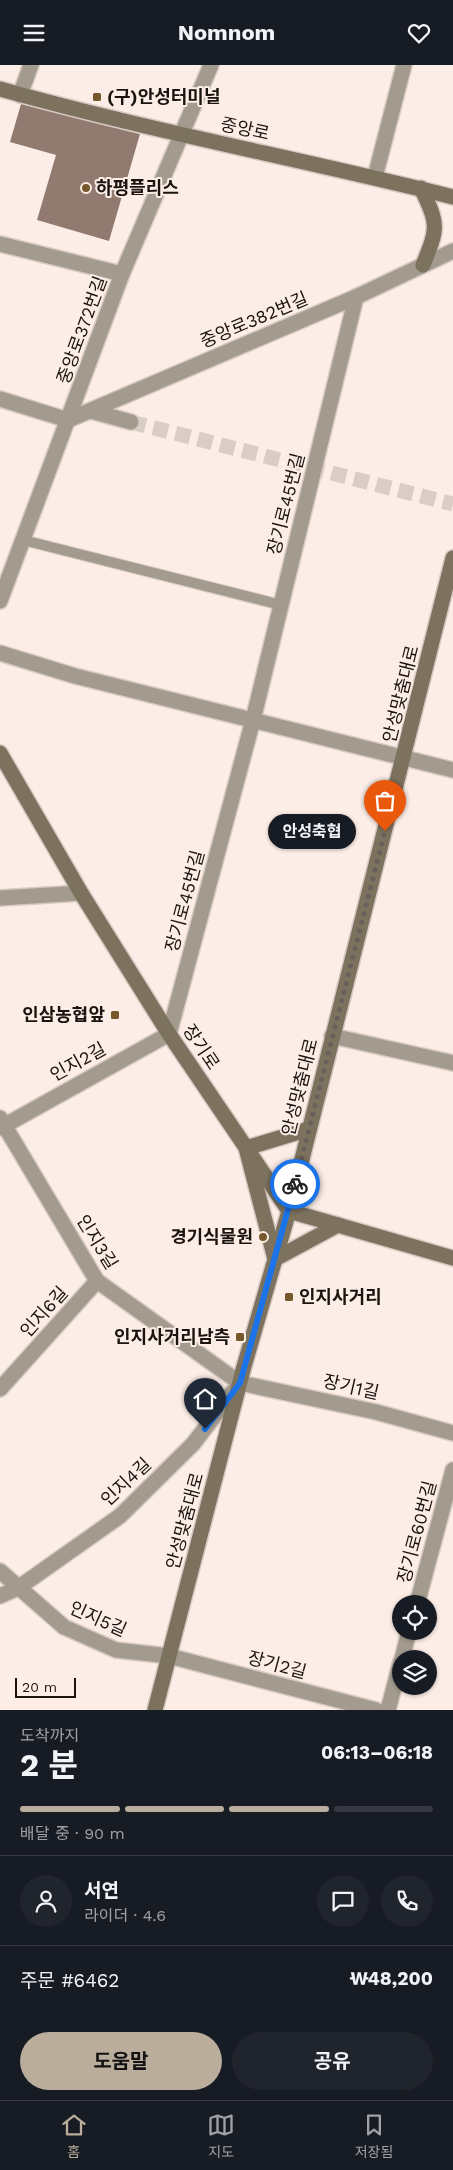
<!DOCTYPE html>
<html lang="ko">
<meta charset="utf-8">
<style>
body{margin:0;font-family:"Work Sans","Noto Sans KR",sans-serif;background:#20242c;color:#f1f3f6;height:100vh;display:flex;flex-direction:column;font-size:19px;white-space:nowrap}
*{box-sizing:border-box;margin:0}
p{font-size:16px;color:#9ea1a6}
.icon{flex:none;width:28px;height:28px;fill:none;stroke:currentColor;stroke-width:2;stroke-linecap:round;stroke-linejoin:round}
.map{position:relative;height:1645px;overflow:hidden}
.drawer{display:flex;flex-direction:column;background:#171b24;flex:1}
.drawer>*{flex:none}
.controls{position:absolute;left:392px;top:1530px;display:grid;gap:10px}
.controls a{display:grid;place-items:center;width:45px;height:45px;border-radius:50%;background:#171b24;box-shadow:0 1px 4px #0004;font-size:25px}
.scale{position:absolute;left:15px;bottom:12px;width:61px;box-sizing:border-box;padding-left:5px;border:2px solid #1b130f;border-top:0;font-size:14px;line-height:18px;white-space:nowrap;color:#1b130f;-webkit-text-stroke:4px #fcede6;paint-order:stroke}
.pin{position:absolute;display:grid;place-items:center;width:42px;height:42px;color:#fff;margin:-51px -21px;border-radius:50% 50% 50% 0;rotate:-45deg;box-shadow:0 0 5px #0007}
.pin .icon{rotate:45deg}
.courier{position:absolute;display:grid;place-items:center;width:50px;height:50px;margin:-25px;border:4px solid #1a73e8;border-radius:50%;background:#fff;color:#222;box-shadow:0 1px 6px #0007}
.bubble{position:absolute;height:35px;border-radius:18px;background:#171b24;box-shadow:0 1px 4px #0004;font-size:16px;font-weight:700;line-height:35px;text-align:center}
.head em{font-style:normal;font-weight:700}
.head div{display:flex;flex-direction:column-reverse}
.head{display:flex;align-items:center;justify-content:space-between;height:85px;padding:0 20px}
h1{font-size:32px;font-weight:700;line-height:38px}
.bar{display:grid;grid-template-columns:repeat(4,1fr);gap:8px 5px;align-content:center;height:60px;padding:0 20px}
.bar i{height:6px;border-radius:4px;background:#363941}
.bar .on{background:#baad9c}
.bar p{grid-column:span 4}
.line{display:flex;align-items:center;gap:12px;padding:0 20px;border-top:1px solid #363941}
.line div{flex:1}
.round{display:grid;place-items:center;flex:none;width:52px;height:52px;border-radius:26px;background:#20242c}
.action{display:flex;gap:10px;margin-top:auto;padding:10px 20px}
.action a{flex:1;height:58px;border-radius:30px;background:#baad9c;color:#111;font-size:20px;font-weight:700;line-height:58px;text-align:center}
.action a+a{background:#20242c;color:#f1f3f6}
header{display:flex;justify-content:space-between;align-items:center;height:65px;padding:0 20px;background:#171b24;font-size:22px;font-weight:700}
.tab-bar{display:flex;justify-content:space-around;align-items:center;height:70px;border-top:1px solid #363941;background:#171b24;font-size:14px;color:#9ea1a6}
.tab-bar a{display:grid;justify-items:center;gap:2px}
.tab-bar .on{color:#baad9c}
.map>svg:first-child{display:block}
.building{fill:#917b71}
.lines{fill:none;stroke-linecap:round;stroke-linejoin:round}
.street-tunnel{stroke:#daccc6;stroke-width:15;stroke-dasharray:15 8;stroke-linecap:butt}
.lane-casing{stroke:#d8cac4;stroke-width:12}
.street-casing{stroke:#d8cac4;stroke-width:18}
.secondary-casing{stroke:#d8cac4;stroke-width:18}
.lane{stroke:#a39b8d;stroke-width:10}
.street{stroke:#a39b8d;stroke-width:15}
.secondary{stroke:#7d725e;stroke-width:15}
.done{stroke:#6a5f5a;stroke-width:5;stroke-dasharray:0 9}
.route{stroke:#1a73e8;stroke-width:6}
.poi-dot{fill:#77582d;stroke:#fcede6;stroke-width:2}
.labels{text-anchor:middle;stroke-width:4;stroke-linejoin:round;paint-order:stroke}
.poi-label{font-size:18px;font-weight:bold;fill:#1b130f;stroke:#fcede6;text-anchor:start}
.street-label{font-size:18px;fill:#1b130f;stroke:#fcede6}
</style>
<header><svg class="icon" aria-label="menu" viewBox="0 0 24 24"><path d="M4 6h16M4 12h16M4 18h16"/></svg>Nomnom<svg class="icon" aria-label="heart" viewBox="0 0 24 24"><path d="M12 20l-8-8c-3-5 5-10 8-4 3-6 11-1 8 4z"/></svg></header>
<div class="map">
<svg width="453" height="1645" viewBox="0 0 453 1645">
<rect width="100%" height="100%" fill="#fcede6"/>
<!-- building -->
<path class="building" d="M21,39L140,69L109,176L37,155L56,90L10,77Z"/>
<g class="lines">
<!-- street-tunnel -->
<path class="street-tunnel" d="M131,357L453,439"/>
<!-- lane casing -->
<g class="lane-casing">
<path id="lane" d="M23,475L281,540"/>
</g>
<!-- street casing -->
<g class="street-casing">
<g id="street">
<path d="M20,30L31,0"/>
<path d="M375,112L404,0"/>
<path d="M0,179L122,209"/>
<path d="M0,334L68,355L356,232L453,186"/>
<path d="M91,346L131,357"/>
<path d="M0,536L122,209L211,0"/>
<path d="M0,588L75,611L453,705"/>
<path d="M0,833L81,828"/>
<path d="M332,971L453,998"/>
<path d="M0,1053L97,1216L240,1318L376,1347L453,1368"/>
<path d="M0,1063L169,969L253,655L356,232"/>
<path d="M0,1324L97,1216"/>
<path d="M0,1506L64,1562L116,1585L169,1591L376,1645"/>
<path d="M0,1531L18,1523L120,1451L193,1379L239,1319"/>
<path d="M417,1539L453,1405"/>
<path d="M402,1594L409,1566"/>
<path d="M388,1645L401,1596"/>
</g>
</g>
<!-- secondary casing -->
<g class="secondary-casing">
<g id="secondary">
<path d="M0,24C149,66 302,94 453,132"/>
<path d="M421,123C439,160 438,163 423,200"/>
<path d="M0,688L81,828L169,969L289,1146L453,1193"/>
<path d="M309,1064L246,1083L275,1194L338,1160"/>
<path d="M155,1645L243,1305L289,1146L453,493"/>
</g>
</g>
<!-- lane -->
<use href="#lane" class="lane"/>
<!-- street -->
<use href="#street" class="street"/>
<!-- secondary -->
<use href="#secondary" class="secondary"/>
</g>
<g class="lines">
<!-- done -->
<path class="done" d="M295,1119L385,766"/>
<!-- route -->
<path class="route" d="M205,1364L240,1318L295,1119"/>
</g>
<!-- markers -->
<g class="poi-dot">
<rect x="92" y="27" width="10" height="10" rx="2.5"/>
<circle cx="86" cy="123" r="5"/>
<rect x="110" y="945" width="10" height="10" rx="2.5"/>
<circle cx="263" cy="1172" r="5"/>
<rect x="284" y="1227" width="10" height="10" rx="2.5"/>
<rect x="235" y="1267" width="10" height="10" rx="2.5"/>
</g>
<g class="labels">
<!-- poi labels -->
<g class="poi-label">
<text x="107" y="38">(구)안성터미널</text>
<text x="96" y="129">하평플리스</text>
<text x="105" y="956" text-anchor="end">인삼농협앞</text>
<text x="253" y="1178" text-anchor="end">경기식물원</text>
<text x="299" y="1238">인지사거리</text>
<text x="230" y="1278" text-anchor="end">인지사거리남측</text>
</g>
<!-- street labels -->
<g class="street-label">
<text transform="translate(245 64) rotate(12)" y="6">중앙로</text>
<text transform="translate(254 255) rotate(-23)" y="6">중앙로382번길</text>
<text transform="translate(82 265) rotate(-70)" y="6">중앙로372번길</text>
<text transform="translate(286 439) rotate(-76)" y="6">장기로45번길</text>
<text transform="translate(401 629) rotate(-76)" y="6">안성맞춤대로</text>
<text transform="translate(185 836) rotate(-75)" y="6">장기로45번길</text>
<text transform="translate(201 982) rotate(56)" y="6">장기로</text>
<text transform="translate(78 997) rotate(-29)" y="6">인지2길</text>
<text transform="translate(300 1022) rotate(-76)" y="6">안성맞춤대로</text>
<text transform="translate(97 1177) rotate(58)" y="6">인지3길</text>
<text transform="translate(44 1247) rotate(-48)" y="6">인지6길</text>
<text transform="translate(351 1322) rotate(13)" y="6">장기1길</text>
<text transform="translate(126 1417) rotate(-43)" y="6">인지4길</text>
<text transform="translate(185 1456) rotate(-75)" y="6">안성맞춤대로</text>
<text transform="translate(417 1467) rotate(-75)" y="6">장기로60번길</text>
<text transform="translate(98 1554) rotate(24)" y="6">인지5길</text>
<text transform="translate(277 1600) rotate(15)" y="6">장기2길</text>
</g>
</g>
</svg>
<div class="controls">
<a><svg class="icon" aria-label="locate" viewBox="0 0 24 24"><circle cx="12" cy="12" r="6"/><path d="M12 2v4M12 18v4M2 12h4M18 12h4"/></svg></a>
<a><svg class="icon" aria-label="layers" viewBox="0 0 24 24"><path d="M12 4l9 5-9 5-9-5zM3 14l9 5 9-5"/></svg></a>
</div>
<div class="scale">20 m</div>
<div class="pin" style="left:385px;top:766px;background:#ea580c"><svg class="icon" aria-label="bag" viewBox="0 0 24 24"><path d="M5 8h14l-1 12H6zM9 8a3 3 0 0 1 6 0"/></svg></div>
<div class="pin" style="left:205px;top:1364px;background:#1f2937"><svg class="icon" aria-label="home" viewBox="0 0 24 24"><path d="M3 11l9-7 9 7M6 9v11h12V9"/></svg></div>
<div class="courier" style="left:295px;top:1119px"><svg class="icon" aria-label="bike" viewBox="0 0 24 24"><circle cx="6" cy="16" r="4"/><circle cx="18" cy="16" r="4"/><path d="M6 16l4-8h5l3 8M10 8l3 8H6M13 5h3"/></svg></div>
<div class="bubble" style="left:268px;top:749px;width:88px">안성축협</div>
</div>
<section class="drawer">
<div class="head"><div><h1>2 분</h1><p>도착까지</p></div><em>06:13–06:18</em></div>
<div class="bar"><i class="on"></i><i class="on"></i><i class="on"></i><i></i><p>배달 중 · 90 m</p></div>
<div class="line" style="height:90px"><a class="round"><svg class="icon" aria-label="person" viewBox="0 0 24 24"><circle cx="12" cy="8" r="4"/><path d="M4 21q1-7 8-7t8 7"/></svg></a><div><b>서연</b><p>라이더 · 4.6</p></div><a class="round"><svg class="icon" aria-label="chat" viewBox="0 0 24 24"><path d="M4 5h16v11H9l-5 4z"/></svg></a><a class="round"><svg class="icon" aria-label="phone" viewBox="0 0 24 24"><path d="M5 4h4l2 5-3 2q2 4 5 5l2-3 5 2v4C11 20 4 13 5 4z"/></svg></a></div>
<div class="line" style="height:65px"><div>주문 #6462</div><b>₩48,200</b></div>
<div class="action"><a>도움말</a><a>공유</a></div>
</section>
<nav class="tab-bar">
<a class="on"><svg class="icon" aria-label="home" viewBox="0 0 24 24"><path d="M3 11l9-7 9 7M6 9v11h12V9"/></svg>홈</a>
<a><svg class="icon" aria-label="map" viewBox="0 0 24 24"><path d="M3 6l6-2 6 2 6-2v14l-6 2-6-2-6 2zM9 4v14M15 6v14"/></svg>지도</a>
<a><svg class="icon" aria-label="saved" viewBox="0 0 24 24"><path d="M7 4h10v16l-5-4-5 4z"/></svg>저장됨</a>
</nav>
